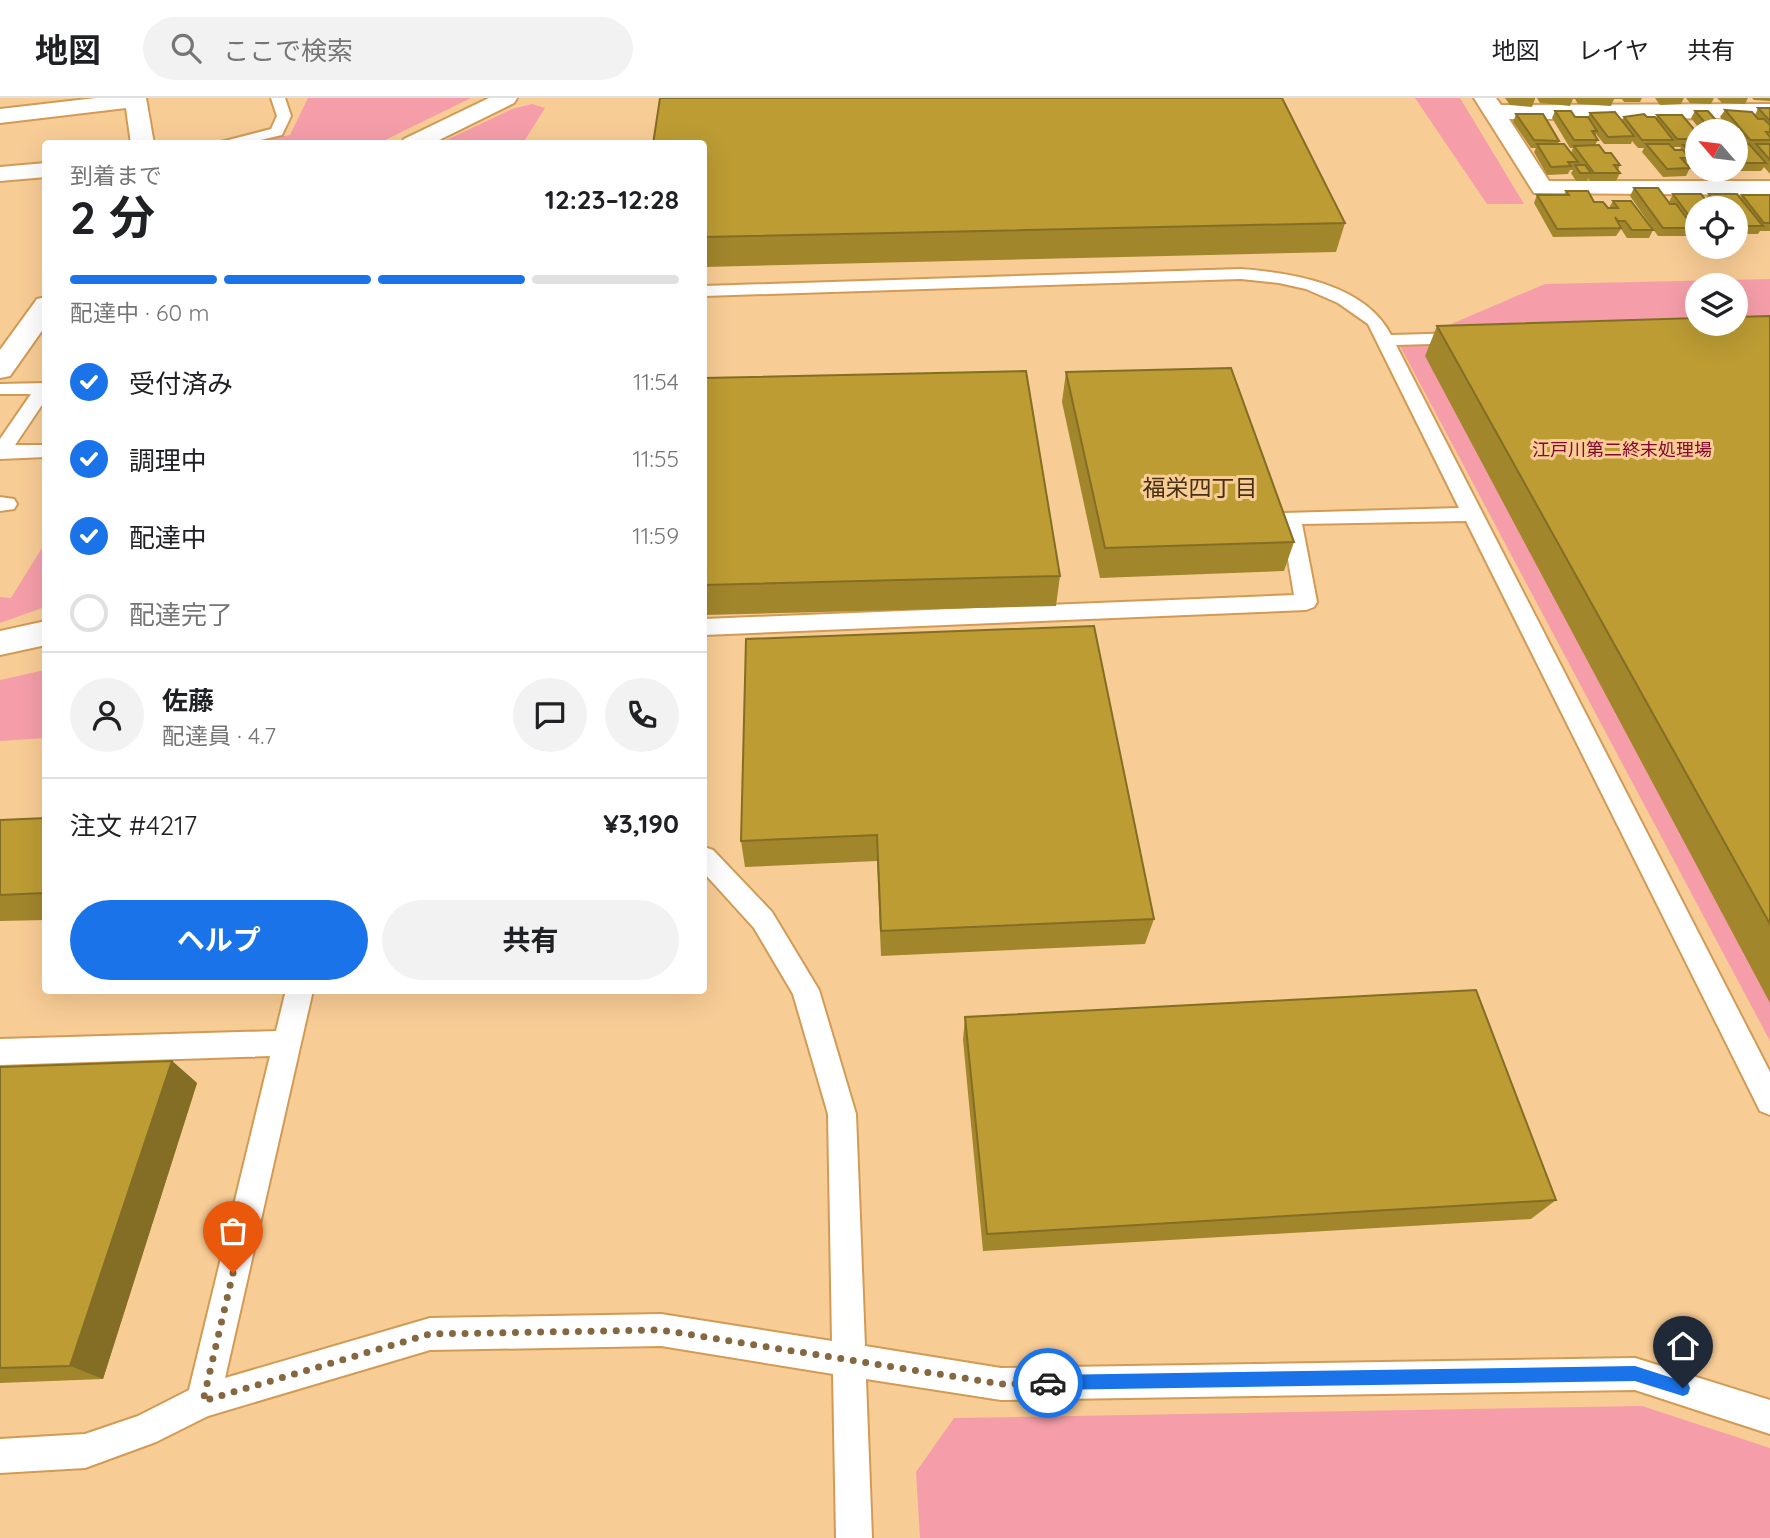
<!DOCTYPE html>
<html lang="ja">
<meta charset="utf-8">
<style>
body{margin:0;font-family:Quicksand,"Noto Sans JP",sans-serif;background:#f2f2f2;color:#202124;height:100vh;display:flex;flex-direction:column;font-size:26px;white-space:nowrap}
*{box-sizing:border-box;margin:0}
p{font-size:23px;color:#757577}
.icon{flex:none;width:38px;height:38px;fill:none;stroke:currentColor;stroke-width:2;stroke-linecap:round;stroke-linejoin:round}
.map{position:relative;flex:1;overflow:hidden}
.details{position:absolute;left:42px;top:42px;width:665px;height:854px;display:flex;flex-direction:column;background:#fff;border-radius:7px;box-shadow:0 7px 28px #0002}
.details>*{flex:none}
.needle{width:46px;rotate:298deg}
.controls{position:absolute;left:1685px;top:21px;display:grid;gap:14px}
.controls a{display:grid;place-items:center;width:63px;height:63px;border-radius:50%;background:#fff;box-shadow:0 7px 28px #0002;font-size:35px}
.pin{position:absolute;display:grid;place-items:center;width:60px;height:60px;color:#fff;margin:-72px -30px;border-radius:50% 50% 50% 0;rotate:-45deg;box-shadow:0 0 7px #0007}
.pin .icon{rotate:45deg}
.courier{position:absolute;display:grid;place-items:center;width:70px;height:70px;margin:-35px;border:5px solid #1a73e8;border-radius:50%;background:#fff;color:#222;box-shadow:0 2px 9px #0007}
.overview em{font-style:normal;font-weight:700}
.overview div{display:flex;flex-direction:column-reverse}
.overview{display:flex;align-items:center;justify-content:space-between;height:119px;padding:0 28px}
h1{font-size:46px;font-weight:700;line-height:52px}
.bar{display:grid;grid-template-columns:repeat(4,1fr);gap:10px 7px;align-content:center;height:84px;padding:0 28px}
.bar i{height:9px;border-radius:5px;background:#e0e0e0}
.bar .selected{background:#1a73e8}
.bar p{grid-column:span 4}
.line{display:flex;align-items:center;gap:18px;padding:0 28px;border-top:2px solid #e0e0e0}
.line div{flex:1}
.round{display:grid;place-items:center;flex:none;width:74px;height:74px;border-radius:37px;background:#f2f2f2}
ol{padding:0 28px;list-style:none}
li{display:flex;align-items:center;gap:21px;height:77px}
li p{margin-inline-start:auto}
li .icon{padding:7px;border-radius:50%;background:#1a73e8;color:#fff;stroke-width:4}
li:last-child{color:#757577}
li i{width:38px;height:38px;border:4px solid #e0e0e0;border-radius:50%}
.primary-button{display:flex;gap:14px;margin-top:auto;padding:14px 28px}
.primary-button a{flex:1;height:80px;border-radius:42px;background:#1a73e8;color:#fff;font-size:28px;font-weight:700;line-height:80px;text-align:center}
.primary-button a+a{background:#f2f2f2;color:#202124}
header{display:flex;align-items:center;gap:42px;box-sizing:border-box;height:98px;padding:0 35px;background:#fff;border-bottom:2px solid #e0e0e0}
header strong{font-size:33px}
nav{display:flex;gap:38px;margin-inline-start:auto;font-size:24px}
.search{width:490px;height:63px;background:#f2f2f2;display:flex;align-items:center;gap:18px;box-sizing:border-box;padding:0 24px;border-radius:38px;color:#757577;font-size:26px}
.map>svg:first-child{display:block}
.green{fill:#f59ea9;fill-rule:evenodd}
.lines{fill:none;stroke-linecap:round;stroke-linejoin:round}
.service-casing{stroke:#d19b56;stroke-width:4}
.minor-casing{stroke:#d19b56;stroke-width:4}
.tertiary-casing{stroke:#d19b56;stroke-width:4}
.service{fill:#fff;fill-rule:evenodd}
.minor{fill:#fff;fill-rule:evenodd}
.tertiary{fill:#fff;fill-rule:evenodd}
.wall{fill:#a2862c;fill-rule:evenodd}
.shaded-wall{fill:#846d24}
.building{fill:#bc9c33;stroke:#846d24;stroke-width:2}
.route{fill:#1a73e8}
.done{stroke:#856740;stroke-width:7;stroke-dasharray:0 12.6}
.labels{text-anchor:middle;stroke-width:6;stroke-linejoin:round;paint-order:stroke}
.far-park-label{font-size:18px;fill:#870731;stroke:#f8cc95}
.neighbourhood-label{font-size:23px;fill:#473113;stroke:#f8cc95}
</style>
<header>
<strong>地図</strong>
<div class="search"><svg class="icon" aria-label="search" viewBox="0 0 24 24"><circle cx="10" cy="10" r="6"/><path d="M15 15l6 6"/></svg>ここで検索</div>
<nav><a>地図</a><a>レイヤ</a><a>共有</a></nav>
</header>
<div class="map">
<svg width="1770" height="1440" viewBox="0 0 1770 1440">
<rect width="100%" height="100%" fill="#f8cc95"/>
<!-- green -->
<g class="green">
<path d="M308,0H471L379,45H257V43L290,37Z"/>
<path d="M1415,0H1460L1524,106H1487Z"/>
<path d="M532,6L545,10L523,45H440L512,11Z"/>
<path d="M1770,181V943L1400,248L1545,186ZM1698,187H1736V226H1698Z"/>
<path d="M45,445V509L0,525V499L11,500Z"/>
<path d="M45,572V640L0,643V582Z"/>
<path d="M1642,1308L1770,1350V1440H920L916,1374L954,1320Z"/>
</g>
<g class="lines">
<!-- service casing -->
<g class="service-casing">
<g id="service">
<path d="M271,0H285L291,18L282,37L243,46H213L271,31L277,18Z"/>
<path d="M1241,171C1292,175 1365,186 1391,237L1465,235L1474,240L1465,245L1396,247L1770,974V1017L1760,1013L1466,423L1302,426L1317,504L1314,509L1306,512L704,537V521L1294,497L1281,420L1284,415L1459,410L1368,226L1338,205L1306,191L1279,185L1241,181L704,198V188Z"/>
<path d="M46,285V301L15,347H46V359L0,361V341L31,296H0V286Z"/>
<path d="M0,399L14,401L17,406L14,411L0,413Z"/>
<path d="M704,749L713,752L772,814L819,892L856,1016L865,1248L1001,1270L1635,1260L1770,1302V1336L1635,1292L1001,1302L866,1281L872,1440H836L833,1276L661,1248L430,1252L208,1318L156,1344L85,1370L0,1375V1341L85,1336L138,1318L189,1292L270,958L0,967V941L276,933L286,892H313L225,1280L430,1220L661,1216L832,1243L828,1016L793,896L754,830L704,775Z"/>
</g>
</g>
<!-- minor casing -->
<g class="minor-casing">
<g id="minor">
<path d="M96,0H146L154,46H131L126,10L0,25V11Z"/>
<path d="M1474,0H1496L1501,7L1770,6V20L1509,21L1549,83H1770V97L1534,95Z"/>
<path d="M46,65V79L0,83V69Z"/>
<path d="M46,199V227L10,278L0,280V252L37,201Z"/>
</g>
</g>
<!-- tertiary casing -->
<g class="tertiary-casing">
<g id="tertiary">
<path d="M489,0H517L514,5L431,46H401L404,41Z"/>
<path d="M46,523V547L0,557V533Z"/>
</g>
</g>
<!-- service -->
<use href="#service" class="service"/>
<!-- minor -->
<use href="#minor" class="minor"/>
<!-- tertiary -->
<use href="#tertiary" class="tertiary"/>
</g>
<!-- wall -->
<g class="wall">
<path d="M1505,0H1535V1L1532,9L1510,7Z"/>
<path d="M1537,0H1642L1640,4H1624L1622,1H1614L1611,8L1578,6L1575,1H1573L1570,8L1540,5Z"/>
<path d="M1655,0H1684L1681,6L1660,7Z"/>
<path d="M1686,0H1714L1711,6L1690,5Z"/>
<path d="M1717,0H1748L1745,6L1722,5Z"/>
<path d="M1752,0H1770V3L1754,2Z"/>
<path d="M1758,10H1770V76L1764,69L1761,73H1734L1733,72H1736V33H1701L1691,20L1695,13L1721,28H1728L1720,19L1725,12L1755,17Z"/>
<path d="M1555,13L1575,19H1588L1590,15L1622,23L1624,19H1647L1656,20L1657,17L1698,36V72H1728L1726,75L1709,76L1706,72L1697,73L1687,63L1686,66L1690,70L1686,78L1663,79L1642,54L1644,50H1638L1632,43L1631,46H1604L1596,36L1595,38L1598,42L1595,47L1620,67L1618,72L1620,75L1616,83H1590L1588,80L1587,83H1576L1571,75L1573,72H1570L1568,76L1547,77L1534,54L1536,50H1531L1513,24L1516,16L1559,43L1558,46L1571,55L1573,50H1570L1552,20ZM1671,47L1673,49H1681L1680,52H1675L1670,48Z"/>
<path d="M704,46L1345,125L1336,154L704,169Z"/>
<path d="M1634,90L1669,104L1673,96L1705,102L1709,96L1741,100L1742,97H1770V133H1760L1758,136H1739L1736,139V110H1698V134H1691L1689,138H1658L1630,98Z"/>
<path d="M1566,93L1608,110H1609L1613,103L1653,132L1649,140H1627L1621,131L1616,138L1553,139L1534,105L1537,97H1564Z"/>
<path d="M1770,218V905L1425,258L1437,228Z"/>
<path d="M1066,274L1294,444L1284,473L1100,480L1062,304Z"/>
<path d="M704,280L1060,478L1056,508L704,517Z"/>
<path d="M746,541L1154,821L1145,846L881,858L877,763L745,769L741,743Z"/>
<path d="M46,720V822L0,823V722Z"/>
<path d="M965,919L1556,1102L1531,1121L983,1153L963,942Z"/>
<path d="M172,963L197,985L103,1281L0,1285V969Z"/>
</g>
<!-- shaded-wall -->
<path class="shaded-wall" d="M172,963L197,985L103,1281L70,1268Z"/>
<!-- building -->
<g class="building">
<path d="M660,0H1282L1345,125L704,139V46H653Z"/>
<path d="M1758,10H1770V23Z"/>
<path d="M1725,12L1752,14L1758,21H1764L1770,27V34H1766L1770,39V42H1750Z"/>
<path d="M1555,13H1571L1575,19H1588L1597,33H1592L1598,42H1574Z"/>
<path d="M1695,13H1708L1721,28H1734L1745,40H1736V33H1712Z"/>
<path d="M1615,14L1634,38L1608,39L1590,15Z"/>
<path d="M1516,16H1543L1559,43L1534,42Z"/>
<path d="M1644,16L1647,19H1655L1673,42H1642L1624,19Z"/>
<path d="M1657,17H1682L1698,36V41H1677Z"/>
<path d="M1537,46H1564L1578,64H1568L1571,68L1551,69Z"/>
<path d="M1646,46H1669L1675,52H1683L1689,60H1681L1690,70L1667,71Z"/>
<path d="M1698,46V61L1683,47Z"/>
<path d="M1736,46H1749L1766,65H1739L1736,63Z"/>
<path d="M1756,46H1770V62Z"/>
<path d="M1599,47L1605,55H1611L1620,67H1614L1620,75H1594L1574,48Z"/>
<path d="M1575,67H1585L1591,75H1580Z"/>
<path d="M1634,90H1658L1670,106H1676L1694,130H1663Z"/>
<path d="M1566,93H1588L1594,104H1603L1608,110H1618L1613,103H1631L1653,132H1632L1625,123H1618L1615,119L1621,130L1557,131L1537,97H1569Z"/>
<path d="M1673,96H1701L1712,110H1698V126H1695Z"/>
<path d="M1709,96H1737L1763,128H1743L1741,125H1736V110H1720Z"/>
<path d="M1742,97H1770V125H1764Z"/>
<path d="M1736,126H1737L1741,131H1736Z"/>
<path d="M1770,218V826L1437,228L1698,220V226H1736V219Z"/>
<path d="M1231,270L1294,444L1105,450L1066,274Z"/>
<path d="M1026,273L1060,478L704,487V280Z"/>
<path d="M1094,528L1154,821L881,833L877,737L741,743L746,541Z"/>
<path d="M46,720V795L0,797V722Z"/>
<path d="M1476,892L1556,1102L987,1136L965,919Z"/>
<path d="M172,963L70,1268L0,1270V969Z"/>
</g>
<!-- route -->
<path class="route" d="M1635,1268L1688,1285L1690,1290L1688,1296L1683,1298L1635,1283L1048,1292L1043,1290L1040,1285L1043,1279L1048,1277Z"/>
<g class="lines">
<!-- done -->
<path class="done" d="M233,1175L203,1303L430,1236L661,1232L1001,1286L1048,1285"/>
</g>
<g class="labels">
<!-- far-park labels -->
<g class="far-park-label">
<text x="1622" y="358">江戸川第二終末処理場</text>
</g>
<!-- neighbourhood labels -->
<g class="neighbourhood-label">
<text x="1200" y="398">福栄四丁目</text>
</g>
</g>
</svg>
<div class="controls">
<a><svg class="needle" viewBox="-14 -14 28 28"><path d="M0-13l5 13h-10z" fill="#e53935"/><path d="M0 13l5-13h-10z" fill="#757577"/></svg></a>
<a><svg class="icon" aria-label="locate" viewBox="0 0 24 24"><circle cx="12" cy="12" r="6"/><path d="M12 2v4M12 18v4M2 12h4M18 12h4"/></svg></a>
<a><svg class="icon" aria-label="layers" viewBox="0 0 24 24"><path d="M12 4l9 5-9 5-9-5zM3 14l9 5 9-5"/></svg></a>
</div>
<div class="pin" style="left:233px;top:1175px;background:#ea580c"><svg class="icon" aria-label="bag" viewBox="0 0 24 24"><path d="M5 8h14l-1 12H6zM9 8a3 3 0 0 1 6 0"/></svg></div>
<div class="pin" style="left:1683px;top:1290px;background:#1f2937"><svg class="icon" aria-label="home" viewBox="0 0 24 24"><path d="M3 11l9-7 9 7M6 9v11h12V9"/></svg></div>
<div class="courier" style="left:1048px;top:1285px"><svg class="icon" aria-label="car" viewBox="0 0 24 24"><path d="M5 17H2v-5l4-1 3-4h7l3 4 3 1v5h-3M9 17h6M6 11h13"/><circle cx="7" cy="17" r="2"/><circle cx="17" cy="17" r="2"/></svg></div>
<section class="details">
<div class="overview"><div><h1>2 分</h1><p>到着まで</p></div><em>12:23–12:28</em></div>
<div class="bar"><i class="selected"></i><i class="selected"></i><i class="selected"></i><i></i><p>配達中 · 60 m</p></div>
<ol>
<li><svg class="icon" aria-label="check" viewBox="0 0 24 24"><path d="M5 12l5 5 9-10"/></svg>受付済み<p>11:54</p></li>
<li><svg class="icon" aria-label="check" viewBox="0 0 24 24"><path d="M5 12l5 5 9-10"/></svg>調理中<p>11:55</p></li>
<li><svg class="icon" aria-label="check" viewBox="0 0 24 24"><path d="M5 12l5 5 9-10"/></svg>配達中<p>11:59</p></li>
<li><i></i>配達完了</li>
</ol>
<div class="line" style="height:126px"><a class="round"><svg class="icon" aria-label="person" viewBox="0 0 24 24"><circle cx="12" cy="8" r="4"/><path d="M4 21q1-7 8-7t8 7"/></svg></a><div><b>佐藤</b><p>配達員 · 4.7</p></div><a class="round"><svg class="icon" aria-label="chat" viewBox="0 0 24 24"><path d="M4 5h16v11H9l-5 4z"/></svg></a><a class="round"><svg class="icon" aria-label="phone" viewBox="0 0 24 24"><path d="M5 4h4l2 5-3 2q2 4 5 5l2-3 5 2v4C11 20 4 13 5 4z"/></svg></a></div>
<div class="line" style="height:91px"><div>注文 #4217</div><b>¥3,190</b></div>
<div class="primary-button"><a>ヘルプ</a><a>共有</a></div>
</section>
</div>
